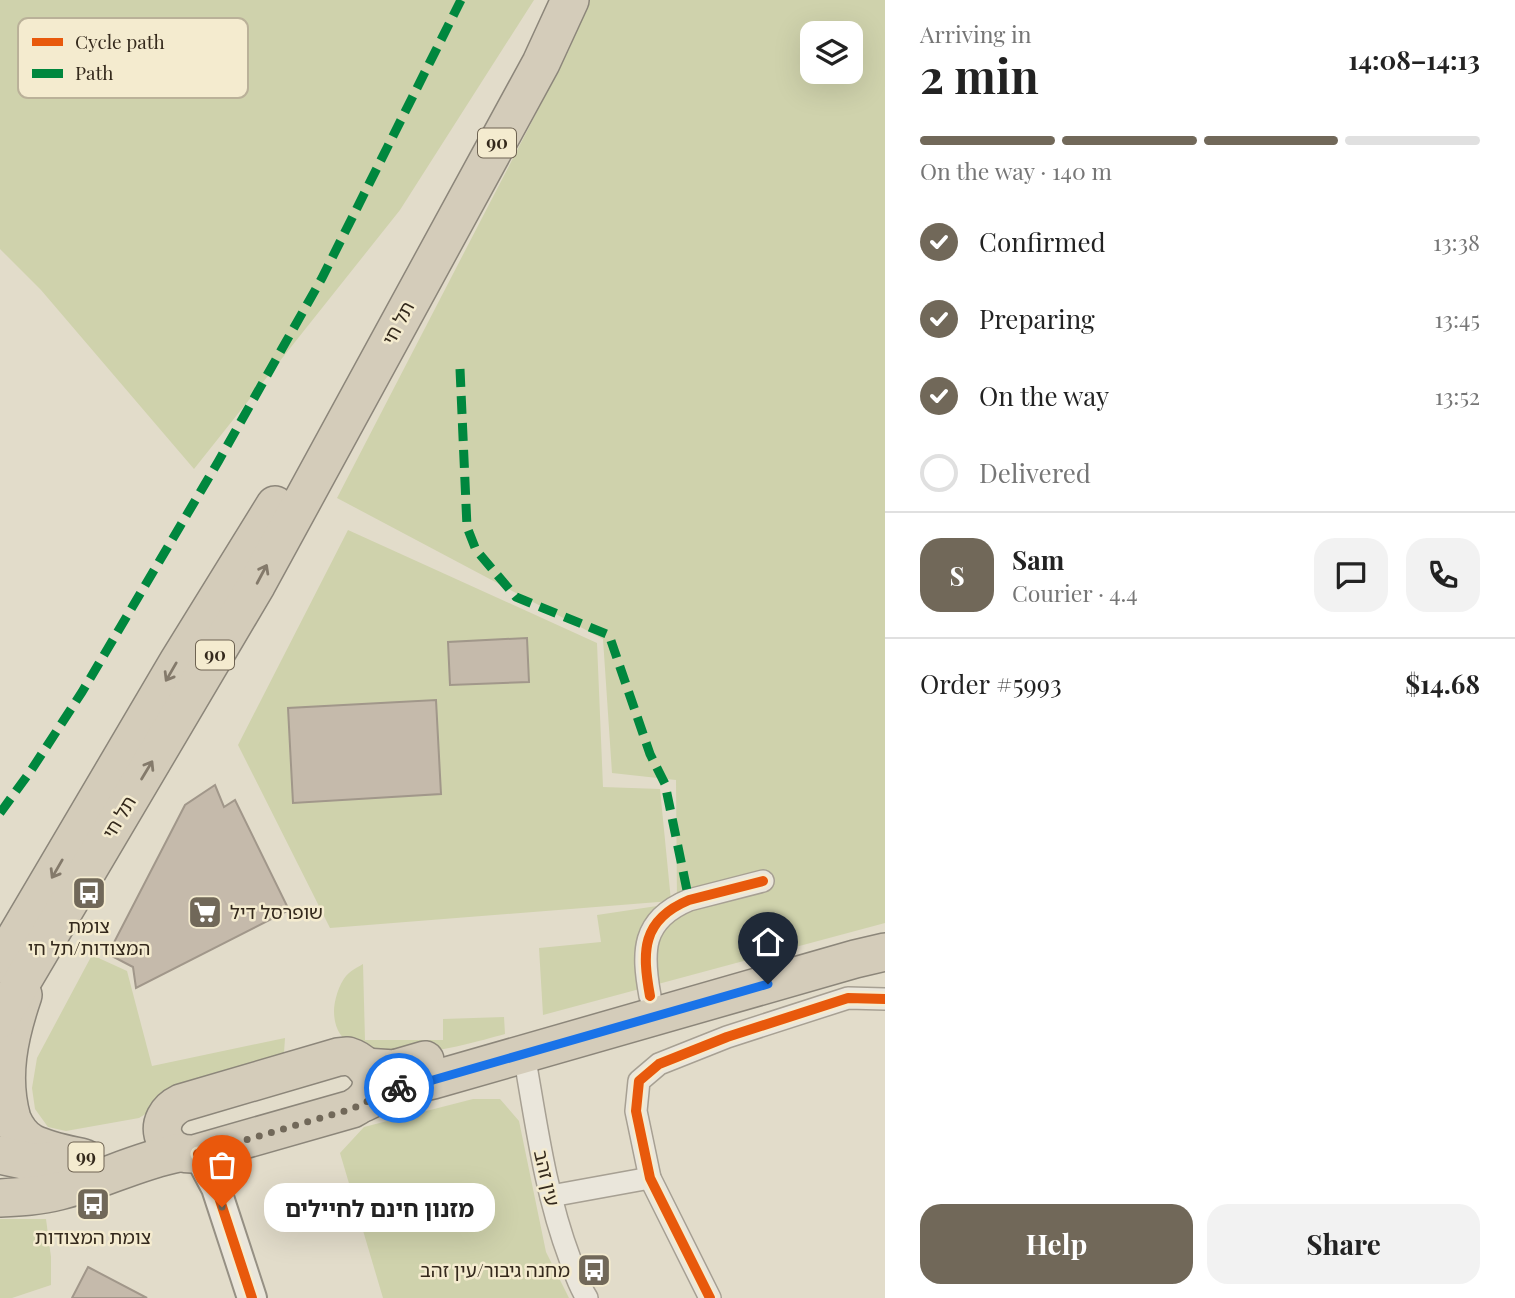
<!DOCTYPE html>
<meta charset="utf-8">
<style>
body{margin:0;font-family:"Playfair Display","Noto Sans Hebrew",serif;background:#f2f2f2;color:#222;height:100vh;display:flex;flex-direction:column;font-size:26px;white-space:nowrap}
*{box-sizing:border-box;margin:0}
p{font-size:23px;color:#767676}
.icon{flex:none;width:38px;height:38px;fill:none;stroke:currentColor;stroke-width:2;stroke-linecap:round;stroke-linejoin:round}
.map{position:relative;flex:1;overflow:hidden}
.panel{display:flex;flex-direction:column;background:#fff;width:630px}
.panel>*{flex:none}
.fabs{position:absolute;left:800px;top:21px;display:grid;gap:14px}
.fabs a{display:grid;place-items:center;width:63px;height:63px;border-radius:14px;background:#fff;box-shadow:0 7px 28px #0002;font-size:35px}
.pin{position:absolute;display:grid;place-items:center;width:60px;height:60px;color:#fff;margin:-72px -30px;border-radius:50% 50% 50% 0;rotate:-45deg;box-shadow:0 0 7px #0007}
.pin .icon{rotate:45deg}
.courier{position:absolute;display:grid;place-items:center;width:70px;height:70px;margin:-35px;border:5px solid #1a73e8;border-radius:50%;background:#fff;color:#222;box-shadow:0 2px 9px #0007}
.bubble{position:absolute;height:49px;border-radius:21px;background:#fff;box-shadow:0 7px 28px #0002;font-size:23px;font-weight:700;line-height:49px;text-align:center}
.head em{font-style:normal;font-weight:700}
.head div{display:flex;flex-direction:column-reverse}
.head{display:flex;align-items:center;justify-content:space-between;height:119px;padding:0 35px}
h1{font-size:46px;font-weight:700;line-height:52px}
.bar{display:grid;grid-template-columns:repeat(4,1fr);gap:10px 7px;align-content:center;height:84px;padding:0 35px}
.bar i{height:9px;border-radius:5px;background:#e0e0e0}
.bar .selected{background:#716859}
.bar p{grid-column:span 4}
.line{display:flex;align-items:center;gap:18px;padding:0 35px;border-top:2px solid #e0e0e0}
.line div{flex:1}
.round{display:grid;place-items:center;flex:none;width:74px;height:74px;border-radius:21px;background:#f2f2f2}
ol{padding:0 35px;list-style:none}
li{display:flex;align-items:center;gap:21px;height:77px}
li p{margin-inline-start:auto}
li .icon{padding:7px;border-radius:50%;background:#716859;color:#fff;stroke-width:4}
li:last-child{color:#767676}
li i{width:38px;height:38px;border:4px solid #e0e0e0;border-radius:50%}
.button{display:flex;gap:14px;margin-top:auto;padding:14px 35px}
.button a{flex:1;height:80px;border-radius:21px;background:#716859;color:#fff;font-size:28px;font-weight:700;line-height:80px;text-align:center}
.button a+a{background:#f2f2f2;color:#222}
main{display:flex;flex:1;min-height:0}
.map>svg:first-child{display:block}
.green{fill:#cfd2ac;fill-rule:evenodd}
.building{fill:#c5baab;stroke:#a1978a;stroke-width:2}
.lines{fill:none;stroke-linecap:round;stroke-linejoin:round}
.street-casing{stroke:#a7a093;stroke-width:24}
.secondary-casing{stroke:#969084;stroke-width:32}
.highway-casing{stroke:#8c867a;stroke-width:40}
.street{stroke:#eae6db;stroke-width:21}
.secondary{stroke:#eae6db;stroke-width:28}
.highway{stroke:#d4ccba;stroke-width:37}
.quiet{stroke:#00873e;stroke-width:9;stroke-dasharray:18 9;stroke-linecap:butt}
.cycleway-casing{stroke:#f4ebcf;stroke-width:15}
.cycleway{stroke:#e8590c;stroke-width:10}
.oneway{stroke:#847a6b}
.done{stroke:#716859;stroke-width:7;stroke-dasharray:0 12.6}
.route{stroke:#1a73e8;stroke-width:9}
.labels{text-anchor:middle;stroke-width:5;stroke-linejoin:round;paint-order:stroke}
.shield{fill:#f4ebcf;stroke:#6e6352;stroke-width:2}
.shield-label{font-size:18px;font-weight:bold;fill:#34291c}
.street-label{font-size:19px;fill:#34291c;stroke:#f4ebcf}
.poi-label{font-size:19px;fill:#34291c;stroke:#f4ebcf}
.key{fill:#f4ebcf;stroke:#bab199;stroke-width:2}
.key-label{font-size:19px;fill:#34291c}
</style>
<main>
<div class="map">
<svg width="885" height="1298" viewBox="0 0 885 1298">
<rect width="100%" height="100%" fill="#e2dcca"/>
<!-- green -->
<g class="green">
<path d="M0,0H534L400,210L194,469L41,290L0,249Z"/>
<path d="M589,0H885V923L543,1015L539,948L601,942L597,915L677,903L676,780L612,773L603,639L337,498L569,50ZM812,33H850V72H812Z"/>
<path d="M348,530L597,643L603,787L660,789L671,901L330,928L238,745Z"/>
<path d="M92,955L127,971L152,1066L285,1038L284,1053L278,1062L185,1090L139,1118L66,1131L48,1127L35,1109L32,1088L37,1058Z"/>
<path d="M363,964L365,1040H443V1019L504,1017L505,1034C465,1045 334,1084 334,1011C334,1001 339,984 346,976C350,971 358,967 363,964Z"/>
<path d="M473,1099H500L519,1121L546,1252L569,1298H383L340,1153L364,1127Z"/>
<path d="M0,1219H46L51,1257V1285L12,1298H0Z"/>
</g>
<!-- building -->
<g class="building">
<path d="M527,638L529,682L450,685L448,642Z"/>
<path d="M436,700L441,794L293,803L288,708Z"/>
<path d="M215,785L224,807L235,800L289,910L136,988L133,967L108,954L185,805Z"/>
<path d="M88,1267L147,1298H72Z"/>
</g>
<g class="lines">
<!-- street casing -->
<g class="street-casing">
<g id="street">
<path d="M650,996C642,952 641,920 689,900L763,881"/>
<path d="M524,1054C536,1122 545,1193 570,1259C575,1273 579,1286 587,1298"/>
<path d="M551,1196L650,1178"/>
<path d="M710,1298L650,1178L636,1111L639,1081L659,1064L727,1037L848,998L885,999"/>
</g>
</g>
<!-- secondary casing -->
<g class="secondary-casing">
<path id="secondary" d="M198,1154L216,1188L252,1298"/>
</g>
<!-- highway casing -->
<g class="highway-casing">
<g id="highway">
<path d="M0,964L178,662L275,505"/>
<path d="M23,995C9,1036 0,1077 12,1119C16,1128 23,1138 32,1143C48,1151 66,1154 84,1158"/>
<path d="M0,1019L257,584L541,63L570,0"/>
<path d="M348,1056C377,1065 380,1095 352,1109L194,1154C160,1156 150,1118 181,1103L338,1057Z"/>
<path d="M365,1067L394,1069L425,1060"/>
<path d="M363,1103L390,1090L433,1080L855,959L885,952"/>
<path d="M0,1155L32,1162L57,1161"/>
<path d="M0,1198C20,1197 40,1196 59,1191C100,1181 137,1161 178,1153"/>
</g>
</g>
<!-- street -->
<use href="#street" class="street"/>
<!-- secondary -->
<use href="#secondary" class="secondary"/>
<!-- highway -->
<use href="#highway" class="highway"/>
<!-- quiet -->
<g class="quiet">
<path d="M460,369L467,527L476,550L516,597L609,635L650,754L665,784L689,900"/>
<path d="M0,813L30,772L82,692L218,462L322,278L461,0"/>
</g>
<!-- cycleway casing -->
<g class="cycleway-casing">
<g id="cycleway">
<path d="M650,996C642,952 641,920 689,900L763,881"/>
<path d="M198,1154L216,1188L252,1298"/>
<path d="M710,1298L650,1178L636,1111L639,1081L659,1064L727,1037L848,998L885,999"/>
</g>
</g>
<!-- cycleway -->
<use href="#cycleway" class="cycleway"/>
</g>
<!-- one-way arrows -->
<defs><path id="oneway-shaft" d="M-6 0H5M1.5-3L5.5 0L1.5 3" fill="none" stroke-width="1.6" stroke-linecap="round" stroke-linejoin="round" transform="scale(1.75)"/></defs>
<g class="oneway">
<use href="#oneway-shaft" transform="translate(262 574) rotate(-62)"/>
<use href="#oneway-shaft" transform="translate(171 672) rotate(120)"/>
<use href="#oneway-shaft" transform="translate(147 770) rotate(-59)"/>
<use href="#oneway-shaft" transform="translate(57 869) rotate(120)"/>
</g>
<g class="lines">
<!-- done -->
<path class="done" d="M222,1207C215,1185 215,1169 221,1147L352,1109L390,1090L399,1088"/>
<!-- route -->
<path class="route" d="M399,1088L433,1080L768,984"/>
</g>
<!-- icons -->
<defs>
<g id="bus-square" transform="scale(1.75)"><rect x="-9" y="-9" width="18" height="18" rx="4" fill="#716859" stroke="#f4ebcf"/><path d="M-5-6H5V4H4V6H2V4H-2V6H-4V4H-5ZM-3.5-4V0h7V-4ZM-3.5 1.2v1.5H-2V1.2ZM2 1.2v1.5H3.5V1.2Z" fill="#fff"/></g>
<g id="supermarket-square" transform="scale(1.75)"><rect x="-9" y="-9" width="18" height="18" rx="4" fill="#716859" stroke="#f4ebcf"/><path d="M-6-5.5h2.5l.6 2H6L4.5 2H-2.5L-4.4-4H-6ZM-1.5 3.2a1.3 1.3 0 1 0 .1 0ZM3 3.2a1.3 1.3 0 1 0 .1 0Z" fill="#fff"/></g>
</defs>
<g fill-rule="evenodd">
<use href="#bus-square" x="89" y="893"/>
<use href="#supermarket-square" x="205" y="912"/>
<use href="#bus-square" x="93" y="1204"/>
<use href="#bus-square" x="594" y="1270"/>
</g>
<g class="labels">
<!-- shield labels -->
<g class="shield">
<rect x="478" y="128.5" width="38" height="29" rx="5"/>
<rect x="196" y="640.5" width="38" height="29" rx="5"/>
<rect x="68.5" y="1142.5" width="35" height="29" rx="5"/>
</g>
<g class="shield-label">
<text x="497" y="149">90</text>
<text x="215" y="661">90</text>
<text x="86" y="1163">99</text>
</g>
<!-- street labels -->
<g class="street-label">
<text transform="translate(398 323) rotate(-62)" y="7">תל חי</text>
<text transform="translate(119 817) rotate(-59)" y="7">תל חי</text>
<text transform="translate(547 1178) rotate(77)" y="7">עין זהב</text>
</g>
<!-- poi labels -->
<g class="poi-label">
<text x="230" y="919" text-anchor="start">שופרסל דיל</text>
<text x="89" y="933">צומת<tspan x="89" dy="22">המצודות/תל חי</tspan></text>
<text x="93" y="1244">צומת המצודות</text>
<text x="570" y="1277" text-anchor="end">מחנה גיבור/עין זהב</text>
</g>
</g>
<!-- legend -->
<rect x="18" y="18" width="230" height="80" rx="10" class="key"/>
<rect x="32" y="38" width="31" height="8" fill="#e8590c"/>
<rect x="32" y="69" width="31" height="9" fill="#00873e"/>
<g class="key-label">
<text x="75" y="49">Cycle path</text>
<text x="75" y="80">Path</text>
</g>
</svg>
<div class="fabs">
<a><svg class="icon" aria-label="layers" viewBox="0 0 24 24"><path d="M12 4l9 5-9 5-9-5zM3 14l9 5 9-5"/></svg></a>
</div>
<div class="pin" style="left:222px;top:1207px;background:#ea580c"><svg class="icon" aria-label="bag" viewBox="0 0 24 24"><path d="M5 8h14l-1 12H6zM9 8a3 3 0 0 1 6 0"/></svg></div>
<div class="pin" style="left:768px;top:984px;background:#1f2937"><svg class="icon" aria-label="home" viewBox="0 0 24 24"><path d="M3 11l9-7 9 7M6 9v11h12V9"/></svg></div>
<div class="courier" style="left:399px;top:1088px"><svg class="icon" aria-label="bike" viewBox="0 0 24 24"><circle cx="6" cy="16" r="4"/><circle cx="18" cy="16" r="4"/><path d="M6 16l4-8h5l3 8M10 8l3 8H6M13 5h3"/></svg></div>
<div class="bubble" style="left:264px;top:1183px;width:231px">מזנון חינם לחיילים</div>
</div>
<section class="panel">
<div class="head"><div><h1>2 min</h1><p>Arriving in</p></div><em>14:08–14:13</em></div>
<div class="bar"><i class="selected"></i><i class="selected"></i><i class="selected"></i><i></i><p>On the way · 140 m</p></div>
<ol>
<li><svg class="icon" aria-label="check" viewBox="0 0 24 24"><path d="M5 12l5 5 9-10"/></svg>Confirmed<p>13:38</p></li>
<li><svg class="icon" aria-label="check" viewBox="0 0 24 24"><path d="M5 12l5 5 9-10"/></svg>Preparing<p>13:45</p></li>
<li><svg class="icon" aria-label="check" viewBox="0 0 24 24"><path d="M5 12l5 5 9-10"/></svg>On the way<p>13:52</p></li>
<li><i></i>Delivered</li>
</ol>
<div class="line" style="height:126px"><b class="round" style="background:#716859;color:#fff">S</b><div><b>Sam</b><p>Courier · 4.4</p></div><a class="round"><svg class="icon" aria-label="chat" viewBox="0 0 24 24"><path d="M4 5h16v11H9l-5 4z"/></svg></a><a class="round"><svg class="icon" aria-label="phone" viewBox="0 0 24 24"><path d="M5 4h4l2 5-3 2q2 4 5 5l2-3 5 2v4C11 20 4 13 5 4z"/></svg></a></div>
<div class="line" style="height:91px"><div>Order #5993</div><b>$14.68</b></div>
<div class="button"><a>Help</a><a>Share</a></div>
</section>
</main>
